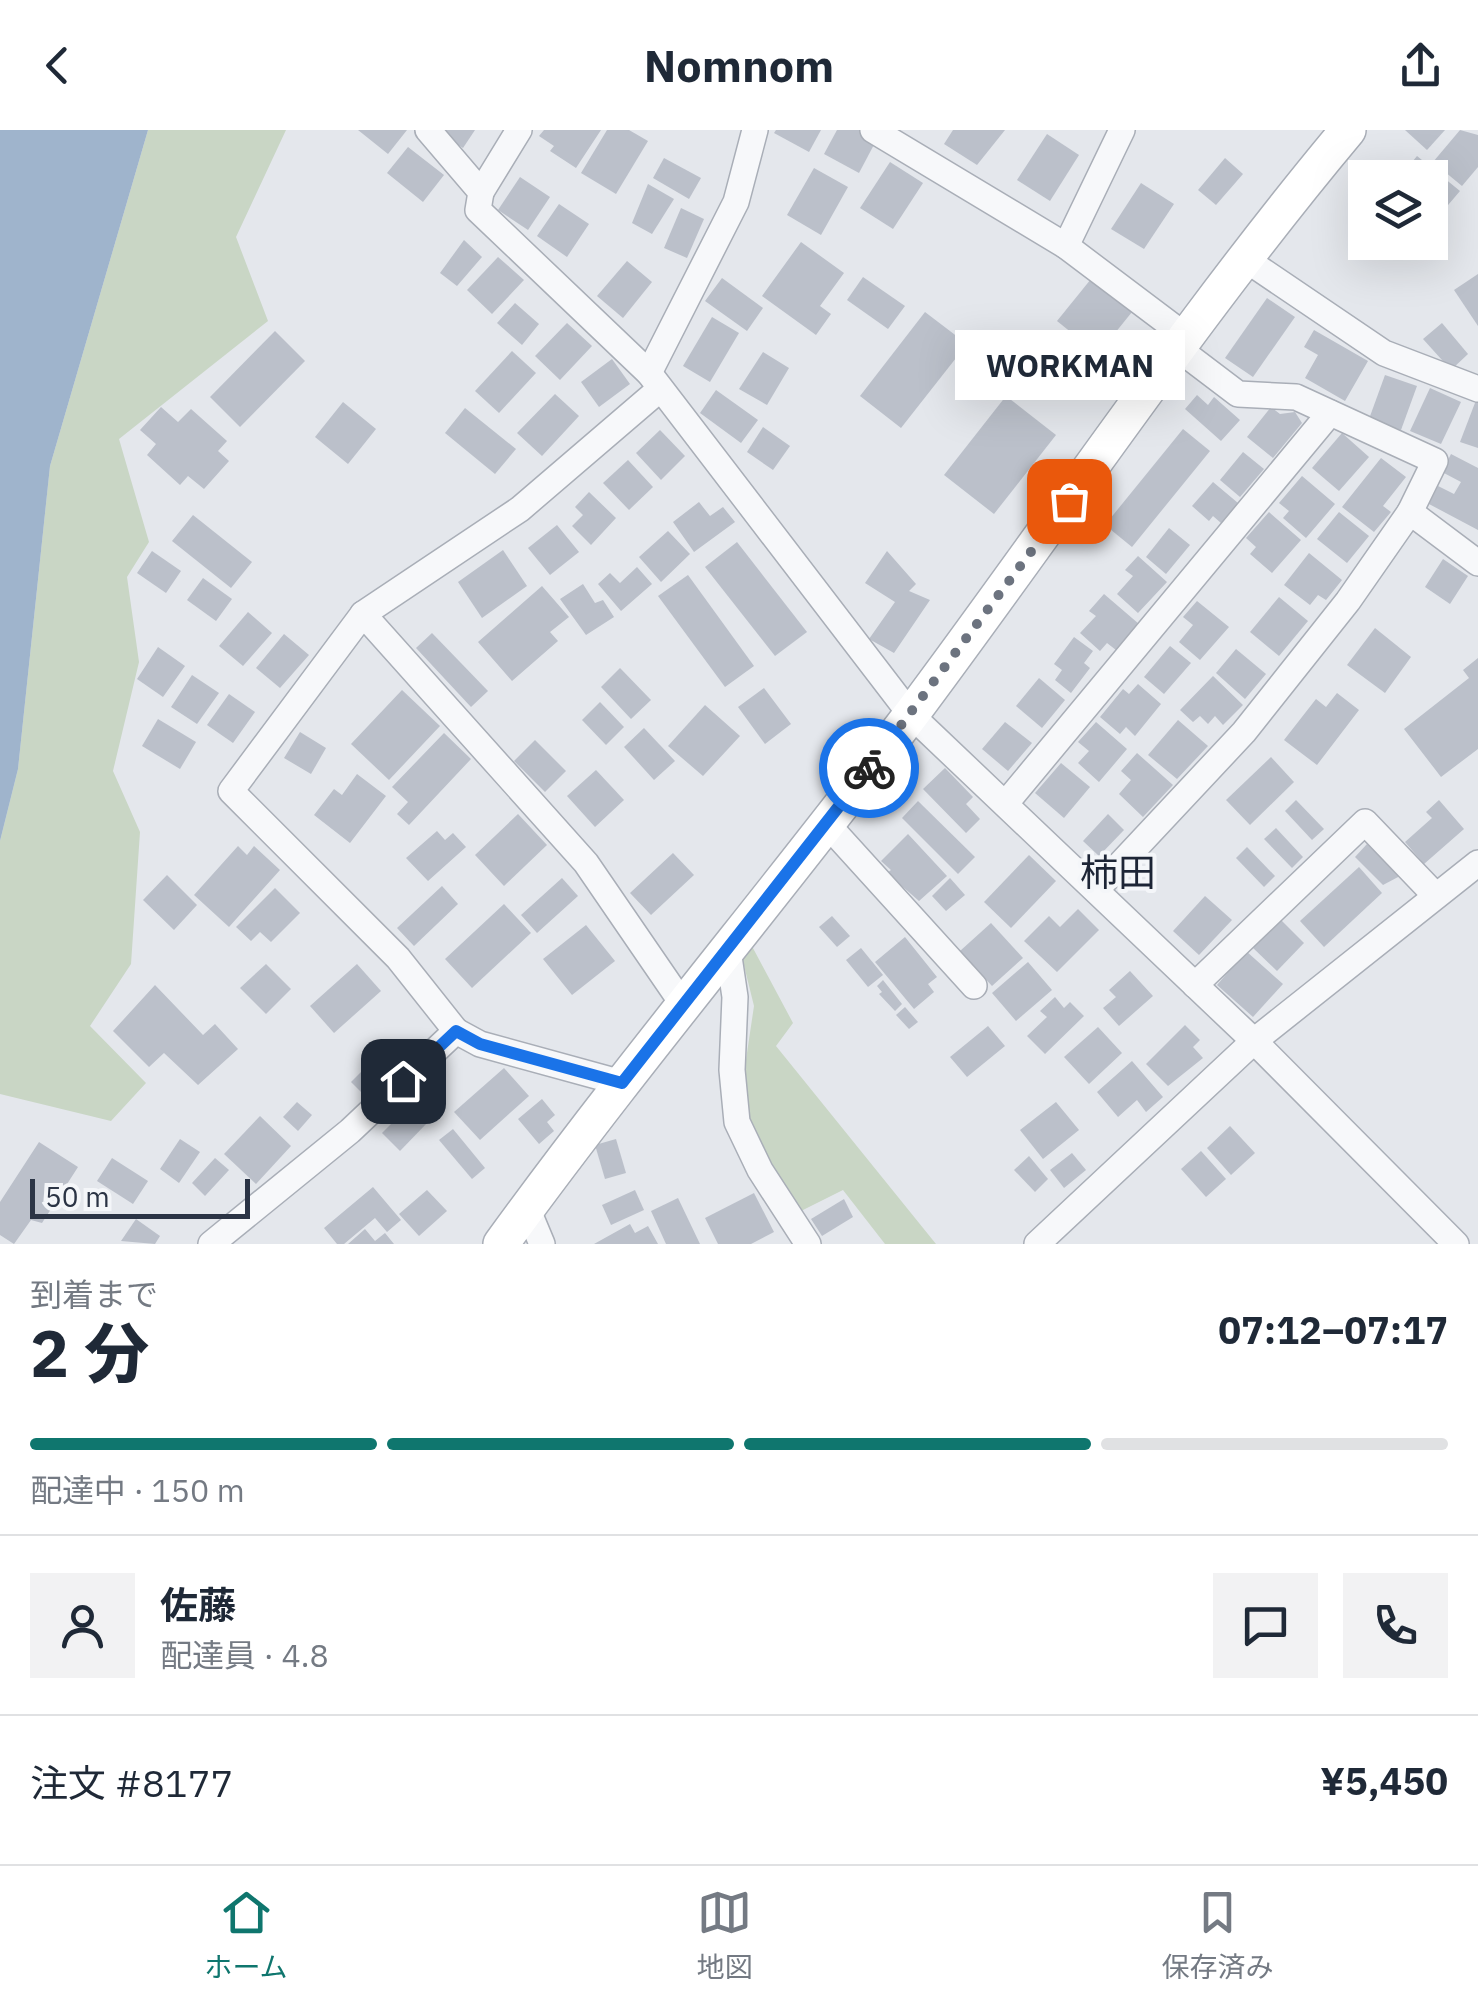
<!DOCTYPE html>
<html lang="ja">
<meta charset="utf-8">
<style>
body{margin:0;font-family:"IBM Plex Sans","Noto Sans JP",sans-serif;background:#f2f2f3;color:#1f2937;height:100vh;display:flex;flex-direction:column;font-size:38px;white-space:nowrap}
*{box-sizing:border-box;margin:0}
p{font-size:32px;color:#747a83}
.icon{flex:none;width:55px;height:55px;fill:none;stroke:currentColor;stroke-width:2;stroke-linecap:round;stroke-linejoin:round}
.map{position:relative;height:1114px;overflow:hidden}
.side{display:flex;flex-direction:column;background:#fff;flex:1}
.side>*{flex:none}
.tools{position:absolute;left:1348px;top:30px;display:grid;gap:20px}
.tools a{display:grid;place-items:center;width:100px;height:100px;border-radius:0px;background:#fff;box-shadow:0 10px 40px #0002;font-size:50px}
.scale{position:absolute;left:30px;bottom:25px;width:220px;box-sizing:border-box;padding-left:10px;border:5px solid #2b3445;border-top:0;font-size:28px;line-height:35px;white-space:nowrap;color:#2b3445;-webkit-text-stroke:8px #f4f6f9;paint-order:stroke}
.pin{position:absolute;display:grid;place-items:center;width:85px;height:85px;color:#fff;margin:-42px;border-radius:20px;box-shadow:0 5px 15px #0006}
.courier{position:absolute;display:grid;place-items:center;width:100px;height:100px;margin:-50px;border:8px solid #1a73e8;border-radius:50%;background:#fff;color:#222;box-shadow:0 2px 12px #0007}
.bubble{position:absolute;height:70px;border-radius:0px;background:#fff;box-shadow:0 10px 40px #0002;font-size:32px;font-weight:800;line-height:70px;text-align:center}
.overview em{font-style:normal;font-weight:800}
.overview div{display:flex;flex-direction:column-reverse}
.overview{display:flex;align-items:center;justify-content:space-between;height:170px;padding:0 30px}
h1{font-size:65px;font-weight:800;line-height:75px}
.bar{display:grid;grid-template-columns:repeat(4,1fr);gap:15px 10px;align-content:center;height:120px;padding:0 30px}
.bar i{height:12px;border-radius:8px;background:#e0e1e3}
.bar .active{background:#0f766e}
.bar p{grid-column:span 4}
.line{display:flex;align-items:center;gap:25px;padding:0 30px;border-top:2px solid #e0e1e3}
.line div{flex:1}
.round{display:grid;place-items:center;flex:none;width:105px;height:105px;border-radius:0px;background:#f2f2f3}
header{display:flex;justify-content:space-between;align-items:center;height:130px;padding:0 30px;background:#fff;font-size:45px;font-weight:800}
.dock{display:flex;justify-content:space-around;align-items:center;height:140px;border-top:2px solid #e0e1e3;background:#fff;font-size:28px;color:#747a83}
.dock a{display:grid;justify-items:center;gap:5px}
.dock .active{color:#0f766e}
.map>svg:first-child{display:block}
.green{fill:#c9d6c5}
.water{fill:#9fb4cc}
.building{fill:#bbc0ca}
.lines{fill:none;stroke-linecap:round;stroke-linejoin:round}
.street-casing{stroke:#a9aeb7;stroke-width:28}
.secondary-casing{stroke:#a9aeb7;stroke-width:38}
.street{stroke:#f7f8fa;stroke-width:25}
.secondary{stroke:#fff;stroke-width:35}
.done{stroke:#6c737f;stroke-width:10;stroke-dasharray:0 18}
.route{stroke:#1a73e8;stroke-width:12}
.labels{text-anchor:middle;stroke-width:8;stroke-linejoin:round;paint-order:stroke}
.quarter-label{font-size:38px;fill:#1d2536;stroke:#f4f6f9}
</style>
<header><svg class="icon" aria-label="back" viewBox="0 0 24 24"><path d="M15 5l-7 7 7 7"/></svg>Nomnom<svg class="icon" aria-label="share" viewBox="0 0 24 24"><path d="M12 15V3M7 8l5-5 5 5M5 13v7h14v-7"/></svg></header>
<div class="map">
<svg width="1478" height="1114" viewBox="0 0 1478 1114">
<rect width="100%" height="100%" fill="#e4e7ec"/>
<!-- green -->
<g class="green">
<path d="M148,0H286L236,107L268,191L119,309L149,412L127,447L139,532L113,641L140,702L131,834L90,896L146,953L111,991L0,964V711L18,639L50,336Z"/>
<path d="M739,792L793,893L776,916L936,1114H885L843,1060L795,1084L762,1034L741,963L754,876L735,799Z"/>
</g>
<!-- water -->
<path class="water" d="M0,0H148L50,336L18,639L0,711Z"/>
<!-- building -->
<g class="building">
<path d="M358,0H407L388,24Z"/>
<path d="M435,0H475L463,18Z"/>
<path d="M544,0H601L576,38L550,21L554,16L539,6Z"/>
<path d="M607,0H629L648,11L616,64L581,43Z"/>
<path d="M776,0H821L809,22L774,3Z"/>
<path d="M837,0H860L877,9L859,43L824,24Z"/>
<path d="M953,0H1005L977,35L944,14Z"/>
<path d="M1405,0H1445L1427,20Z"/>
<path d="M1460,0L1478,5V37L1462,56L1433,32Z"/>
<path d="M1047,4L1079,25L1050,71L1017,50Z"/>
<path d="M408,17L444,45L423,72L387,43Z"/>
<path d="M1417,26L1460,61L1437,88L1430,87V48H1399Z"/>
<path d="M664,28L701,48L689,69L653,48Z"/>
<path d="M1225,28L1243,44L1216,75L1198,60Z"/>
<path d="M890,32L923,53L893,99L860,78Z"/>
<path d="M814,38L848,57L821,105L787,85Z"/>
<path d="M520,47L550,67L528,100L498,80Z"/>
<path d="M1141,53L1174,74L1144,119L1111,99Z"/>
<path d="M648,54L674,69L652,104L632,93Z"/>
<path d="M559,74L589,94L567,127L537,106Z"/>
<path d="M681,78L704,89L687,128L664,118Z"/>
<path d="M464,110L482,127L457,156L440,143Z"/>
<path d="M801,112L844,143L820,176L831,184L816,205L762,166Z"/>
<path d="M498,127L524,150L492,184L467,160Z"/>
<path d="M627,131L652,152L623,188L597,166Z"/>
<path d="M1478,144V196L1454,160Z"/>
<path d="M863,147L905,176L888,199L847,170Z"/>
<path d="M722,148L763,178L747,201L705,171Z"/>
<path d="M1091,149L1132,182L1098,224L1057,191Z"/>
<path d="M1267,168L1295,187L1253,247L1225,228Z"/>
<path d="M515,173L539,194L522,215L497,193Z"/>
<path d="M925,182L967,214L901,298L860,266Z"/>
<path d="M712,187L739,203L710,252L683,236Z"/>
<path d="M567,193L592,216L560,250L535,226Z"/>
<path d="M1442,193L1468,224L1451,240L1423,209Z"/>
<path d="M1314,200L1368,231L1345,271L1305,248L1318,225L1304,217Z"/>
<path d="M275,201L305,231L240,297L210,267Z"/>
<path d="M512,221L536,243L499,283L475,261Z"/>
<path d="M763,222L789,238L767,275L739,259Z"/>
<path d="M612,229L630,254L599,277L581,252Z"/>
<path d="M1385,245L1417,256L1401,300L1369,289Z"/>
<path d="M1430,258L1461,272L1441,314L1410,301Z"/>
<path d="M716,260L758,290L741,313L700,283Z"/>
<path d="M555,264L579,286L542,326L517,303Z"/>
<path d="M1197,265L1208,275L1214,267L1240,290L1221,311L1185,279Z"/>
<path d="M1478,265V318L1460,312Z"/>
<path d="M1006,266L1056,305L994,384L944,345Z"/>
<path d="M343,272L376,299L348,334L315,307Z"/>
<path d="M161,277L178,292L191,279L227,311L218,321L229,331L204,359L188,346L180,355L147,325L156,314L140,300Z"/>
<path d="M1271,277L1280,284L1295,282L1302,293L1273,328L1247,307Z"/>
<path d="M465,278L516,319L495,344L445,303Z"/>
<path d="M763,297L790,316L773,340L747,322Z"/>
<path d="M1183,299L1210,321L1132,417L1105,395Z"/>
<path d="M660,300L685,326L661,350L636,323Z"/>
<path d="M1342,303L1369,327L1339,361L1312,338Z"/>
<path d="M1243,322L1264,339L1240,367L1220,350Z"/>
<path d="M1451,324L1478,338V400L1429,374L1438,356L1454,364L1461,352L1442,342Z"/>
<path d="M1381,328L1406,347L1383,376L1391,382L1374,402L1342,377Z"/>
<path d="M628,330L653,357L629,380L603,353Z"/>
<path d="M1302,346L1335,374L1306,408L1283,388L1289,381L1279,373Z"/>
<path d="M1213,352L1238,373L1221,393L1213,386L1209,391L1192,376Z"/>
<path d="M589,362L616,388L591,415L572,396L583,385L575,377Z"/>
<path d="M699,372L710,386L723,377L735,392L694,422L673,392Z"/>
<path d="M1269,382L1301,410L1272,443L1250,424L1256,417L1246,408Z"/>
<path d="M1339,382L1369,406L1347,433L1317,409Z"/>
<path d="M193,385L252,432L231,458L172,411Z"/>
<path d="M557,395L579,422L550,445L528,418Z"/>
<path d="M1169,398L1190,415L1166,444L1146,427Z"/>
<path d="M668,401L690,424L661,452L639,427Z"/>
<path d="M737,412L807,502L775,526L705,437Z"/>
<path d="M503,420L527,456L482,488L458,452Z"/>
<path d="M152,421L181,441L166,463L137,443Z"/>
<path d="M887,421L916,454L909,461L930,470L894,523L869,509L895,472L865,453Z"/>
<path d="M1309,423L1342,450L1326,470L1318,465L1310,475L1284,455Z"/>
<path d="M1138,426L1167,452L1138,483L1117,464L1133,446L1125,440Z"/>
<path d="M1443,429L1468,446L1450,474L1425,457Z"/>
<path d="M637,437L652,454L621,481L598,454L610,443L620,453Z"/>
<path d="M688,445L754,536L725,557L658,466Z"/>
<path d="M203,448L232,469L216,491L187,470Z"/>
<path d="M583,454L595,473L603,470L614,487L586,505L560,469Z"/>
<path d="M542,456L569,487L550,502L558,511L512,551L478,512Z"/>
<path d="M1104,464L1139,494L1116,520L1107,513L1100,521L1080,503L1096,486L1089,481Z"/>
<path d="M1279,467L1308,491L1279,526L1250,502Z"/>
<path d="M1197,471L1229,497L1200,530L1179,512L1193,495L1183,487Z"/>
<path d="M248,482L272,503L243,536L219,516Z"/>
<path d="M1375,498L1411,527L1385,563L1347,535Z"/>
<path d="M432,503L488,561L471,577L416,518Z"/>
<path d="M284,504L309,525L280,558L256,538Z"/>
<path d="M1074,507L1093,521L1084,533L1090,538L1071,563L1055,550L1062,540L1054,534Z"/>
<path d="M1170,516L1191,533L1164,564L1144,547Z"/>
<path d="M158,517L185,536L163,567L137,549Z"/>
<path d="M1236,519L1266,544L1245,569L1216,543Z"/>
<path d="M1478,528V619L1441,647L1404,599L1469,548L1463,540Z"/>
<path d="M620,538L651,570L631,589L601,557Z"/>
<path d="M192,545L219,563L197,594L171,577Z"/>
<path d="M1213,546L1243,575L1223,595L1215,586L1208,594L1200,586L1193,592L1180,580Z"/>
<path d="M1039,548L1065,570L1042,598L1016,576Z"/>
<path d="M1138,554L1161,574L1135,606L1126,597L1120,604L1100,587L1123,559L1129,564Z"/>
<path d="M764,558L791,594L765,614L738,577Z"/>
<path d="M402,560L440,596L389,650L351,614Z"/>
<path d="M1337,563L1359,580L1317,635L1284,610L1316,569L1326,577Z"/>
<path d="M229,564L255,582L233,613L207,595Z"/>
<path d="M600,572L624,597L606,615L582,590Z"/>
<path d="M705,575L740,606L703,646L668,616Z"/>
<path d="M158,589L196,612L180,639L142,616Z"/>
<path d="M1178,590L1208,616L1177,649L1148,625Z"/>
<path d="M1005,592L1032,613L1008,641L982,619Z"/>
<path d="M1096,592L1127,619L1099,652L1078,633L1089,621L1078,612Z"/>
<path d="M644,598L675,631L654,650L624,617Z"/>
<path d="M300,602L326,618L311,644L284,628Z"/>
<path d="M444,603L471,629L409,695L397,684L408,672L392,657Z"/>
<path d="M535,610L566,641L545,662L514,631Z"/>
<path d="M1137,623L1173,655L1143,687L1119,664L1131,650L1121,641Z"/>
<path d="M1271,627L1294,652L1250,695L1226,670Z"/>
<path d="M1061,633L1090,657L1064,688L1035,663Z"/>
<path d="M945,638L973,667L966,674L980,689L966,703L923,659Z"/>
<path d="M596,640L624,670L595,697L567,666Z"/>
<path d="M357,644L386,666L350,713L314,685L334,659L342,665Z"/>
<path d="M1296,670L1324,699L1312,710L1285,681Z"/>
<path d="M1439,670L1464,699L1424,734L1405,712L1432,688L1426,682Z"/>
<path d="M918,671L975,727L958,744L902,688Z"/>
<path d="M518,684L547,715L504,756L475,725Z"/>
<path d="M1108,684L1124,700L1099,726L1083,711Z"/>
<path d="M1276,698L1303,727L1292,738L1264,709Z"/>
<path d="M437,701L445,710L453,703L466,717L428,751L406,728Z"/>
<path d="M908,704L947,746L919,771L887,743L891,740L881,731Z"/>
<path d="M1367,714L1400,746L1383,755L1355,727Z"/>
<path d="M238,716L247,725L254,716L280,740L229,797L194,765Z"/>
<path d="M1247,717L1275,746L1264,757L1236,728Z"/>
<path d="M673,723L694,745L651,785L630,763Z"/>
<path d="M1029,725L1056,751L1011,798L984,772Z"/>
<path d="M1359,737L1382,763L1324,817L1300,791Z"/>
<path d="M167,745L197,775L174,800L143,770Z"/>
<path d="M562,748L578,766L537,803L521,785Z"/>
<path d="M950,748L965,765L946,781L932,766Z"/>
<path d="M442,756L458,774L414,816L397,798Z"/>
<path d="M275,758L300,783L271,812L260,802L251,811L236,797Z"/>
<path d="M1205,766L1232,790L1199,825L1173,801Z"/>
<path d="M504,774L531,803L472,858L445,829Z"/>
<path d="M1078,779L1099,800L1057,842L1024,811L1049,786L1060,797Z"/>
<path d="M832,786L850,806L837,817L819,797Z"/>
<path d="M1279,788L1304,813L1277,841L1251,816Z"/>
<path d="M991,793L1023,828L992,856L960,821Z"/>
<path d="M586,795L615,831L572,865L543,829Z"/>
<path d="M905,807L937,847L928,854L934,862L914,879L875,832Z"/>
<path d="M861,818L883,845L868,857L846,830Z"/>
<path d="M1246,821L1283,854L1253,887L1217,855Z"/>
<path d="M1028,832L1052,860L1016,891L992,863Z"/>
<path d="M266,834L291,859L266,884L240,858Z"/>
<path d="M357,834L381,861L334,903L310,876Z"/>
<path d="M1130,841L1153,866L1119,896L1103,878L1116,867L1109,860Z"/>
<path d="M883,850L902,874L895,881L879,864L882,862L877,856Z"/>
<path d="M155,855L203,905L215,894L238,919L198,955L164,923L149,937L113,901Z"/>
<path d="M1055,867L1064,878L1070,872L1084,886L1045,924L1027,906L1047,887L1040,881Z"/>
<path d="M905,877L918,892L909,899L896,885Z"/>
<path d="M1185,895L1200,910L1193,917L1203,928L1168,956L1146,934Z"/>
<path d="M988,896L1005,916L967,947L950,927Z"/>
<path d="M1098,897L1122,923L1089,954L1064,927Z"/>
<path d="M1132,931L1163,967L1146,982L1137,970L1118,987L1097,962Z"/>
<path d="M370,933L381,945L362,963L351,952Z"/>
<path d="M504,938L529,966L480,1010L454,982Z"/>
<path d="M542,969L555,985L547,992L554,1001L539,1014L518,989Z"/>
<path d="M297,972L312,985L298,1001L283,987Z"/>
<path d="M1056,972L1079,1000L1043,1029L1020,1000Z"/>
<path d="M411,974L428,992L400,1021L382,1003Z"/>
<path d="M260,986L291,1016L256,1054L224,1024Z"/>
<path d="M1230,996L1255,1023L1231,1045L1207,1018Z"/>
<path d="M453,999L485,1038L472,1049L439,1010Z"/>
<path d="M180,1009L200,1022L179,1053L160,1039Z"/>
<path d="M616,1009L626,1043L605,1049L595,1015Z"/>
<path d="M39,1012L78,1037L42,1093L31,1090L14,1114L0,1105V1072Z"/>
<path d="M1201,1021L1226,1049L1206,1067L1181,1039Z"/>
<path d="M1072,1023L1086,1040L1064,1058L1050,1040Z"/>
<path d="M1029,1026L1048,1049L1035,1062L1014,1040Z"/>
<path d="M112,1028L148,1051L133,1074L97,1051Z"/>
<path d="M215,1028L229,1040L205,1066L192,1053Z"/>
<path d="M373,1057L401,1090L387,1102L375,1088L344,1114H337L324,1098Z"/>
<path d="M427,1060L447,1081L419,1106L399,1084Z"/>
<path d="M635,1060L644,1080L611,1095L602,1075Z"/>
<path d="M754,1063L774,1102L751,1114H718L705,1088Z"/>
<path d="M678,1068L700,1114H666L651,1081Z"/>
<path d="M844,1069L853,1087L822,1106L811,1089Z"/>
<path d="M136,1089L160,1106L155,1114L121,1111Z"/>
<path d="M630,1094L635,1103L648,1096L658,1114H594Z"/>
<path d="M365,1099L375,1111L385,1103L394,1114H348Z"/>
</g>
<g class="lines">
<!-- street casing -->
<g class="street-casing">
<g id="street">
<path d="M428,0L481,62L478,80L649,243L911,585L1254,911L1456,1114"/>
<path d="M873,0L1066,116L1188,208"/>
<path d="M481,62L519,0"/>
<path d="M1066,116L1122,0"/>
<path d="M1245,129L1384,223L1478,259"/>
<path d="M1180,220L1238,264L1296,267L1435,331L1410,382L1478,433"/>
<path d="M649,243L736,72L755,0"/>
<path d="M363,484L586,733L682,873"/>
<path d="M1006,673L1330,283"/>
<path d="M826,693L974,856"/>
<path d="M1096,760L1244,602L1348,471L1410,382"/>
<path d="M728,820L735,867L732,940L737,992L760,1040L808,1114"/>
<path d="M1195,855L1365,692L1435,765"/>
<path d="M456,901L398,828L231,661L363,484L520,379L660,259"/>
<path d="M527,1078L542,1114"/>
<path d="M211,1114L350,1001L456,901L480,914L622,953"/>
<path d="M1037,1114L1254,911L1478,733"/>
</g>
</g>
<!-- secondary casing -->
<g class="secondary-casing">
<path id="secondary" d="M501,1114C633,932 778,761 913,582C1058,388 1193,185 1348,0"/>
</g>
<!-- street -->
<use href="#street" class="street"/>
<!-- secondary -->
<use href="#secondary" class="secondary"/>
</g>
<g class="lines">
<!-- done -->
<path class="done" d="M869,638L1069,371"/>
<!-- route -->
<path class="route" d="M403,951L456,901L480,914L622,953L869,638"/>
</g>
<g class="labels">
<!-- quarter labels -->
<g class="quarter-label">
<text x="1118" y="756">柿田</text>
</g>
</g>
</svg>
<div class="tools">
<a><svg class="icon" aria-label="layers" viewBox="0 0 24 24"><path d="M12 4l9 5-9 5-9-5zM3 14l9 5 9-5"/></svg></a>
</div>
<div class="scale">50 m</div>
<div class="pin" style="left:1069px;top:371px;background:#ea580c"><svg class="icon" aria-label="bag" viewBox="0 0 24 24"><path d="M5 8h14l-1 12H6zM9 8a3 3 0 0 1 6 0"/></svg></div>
<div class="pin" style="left:403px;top:951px;background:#1f2937"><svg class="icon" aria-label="home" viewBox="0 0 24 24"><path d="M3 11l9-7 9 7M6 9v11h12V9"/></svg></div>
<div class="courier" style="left:869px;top:638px"><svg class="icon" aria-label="bike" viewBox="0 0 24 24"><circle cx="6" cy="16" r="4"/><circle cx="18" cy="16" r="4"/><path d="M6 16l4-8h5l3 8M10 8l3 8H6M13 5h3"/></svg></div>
<div class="bubble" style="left:955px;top:200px;width:230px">WORKMAN</div>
</div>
<section class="side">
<div class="overview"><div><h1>2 分</h1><p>到着まで</p></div><em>07:12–07:17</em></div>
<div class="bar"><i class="active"></i><i class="active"></i><i class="active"></i><i></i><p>配達中 · 150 m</p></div>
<div class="line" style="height:180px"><a class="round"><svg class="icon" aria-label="person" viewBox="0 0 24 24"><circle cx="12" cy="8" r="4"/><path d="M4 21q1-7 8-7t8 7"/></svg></a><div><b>佐藤</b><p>配達員 · 4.8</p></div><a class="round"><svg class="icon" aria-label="chat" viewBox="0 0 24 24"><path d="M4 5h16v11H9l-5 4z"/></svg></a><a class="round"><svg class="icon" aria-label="phone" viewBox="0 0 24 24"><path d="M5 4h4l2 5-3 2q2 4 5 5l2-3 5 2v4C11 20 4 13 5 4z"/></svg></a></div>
<div class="line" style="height:130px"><div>注文 #8177</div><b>¥5,450</b></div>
</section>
<nav class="dock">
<a class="active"><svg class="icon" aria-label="home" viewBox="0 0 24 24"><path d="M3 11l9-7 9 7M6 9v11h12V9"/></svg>ホーム</a>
<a><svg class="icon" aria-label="map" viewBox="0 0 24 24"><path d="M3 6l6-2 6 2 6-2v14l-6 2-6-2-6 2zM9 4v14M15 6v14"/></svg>地図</a>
<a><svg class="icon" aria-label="saved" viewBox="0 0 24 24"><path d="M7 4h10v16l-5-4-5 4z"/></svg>保存済み</a>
</nav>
